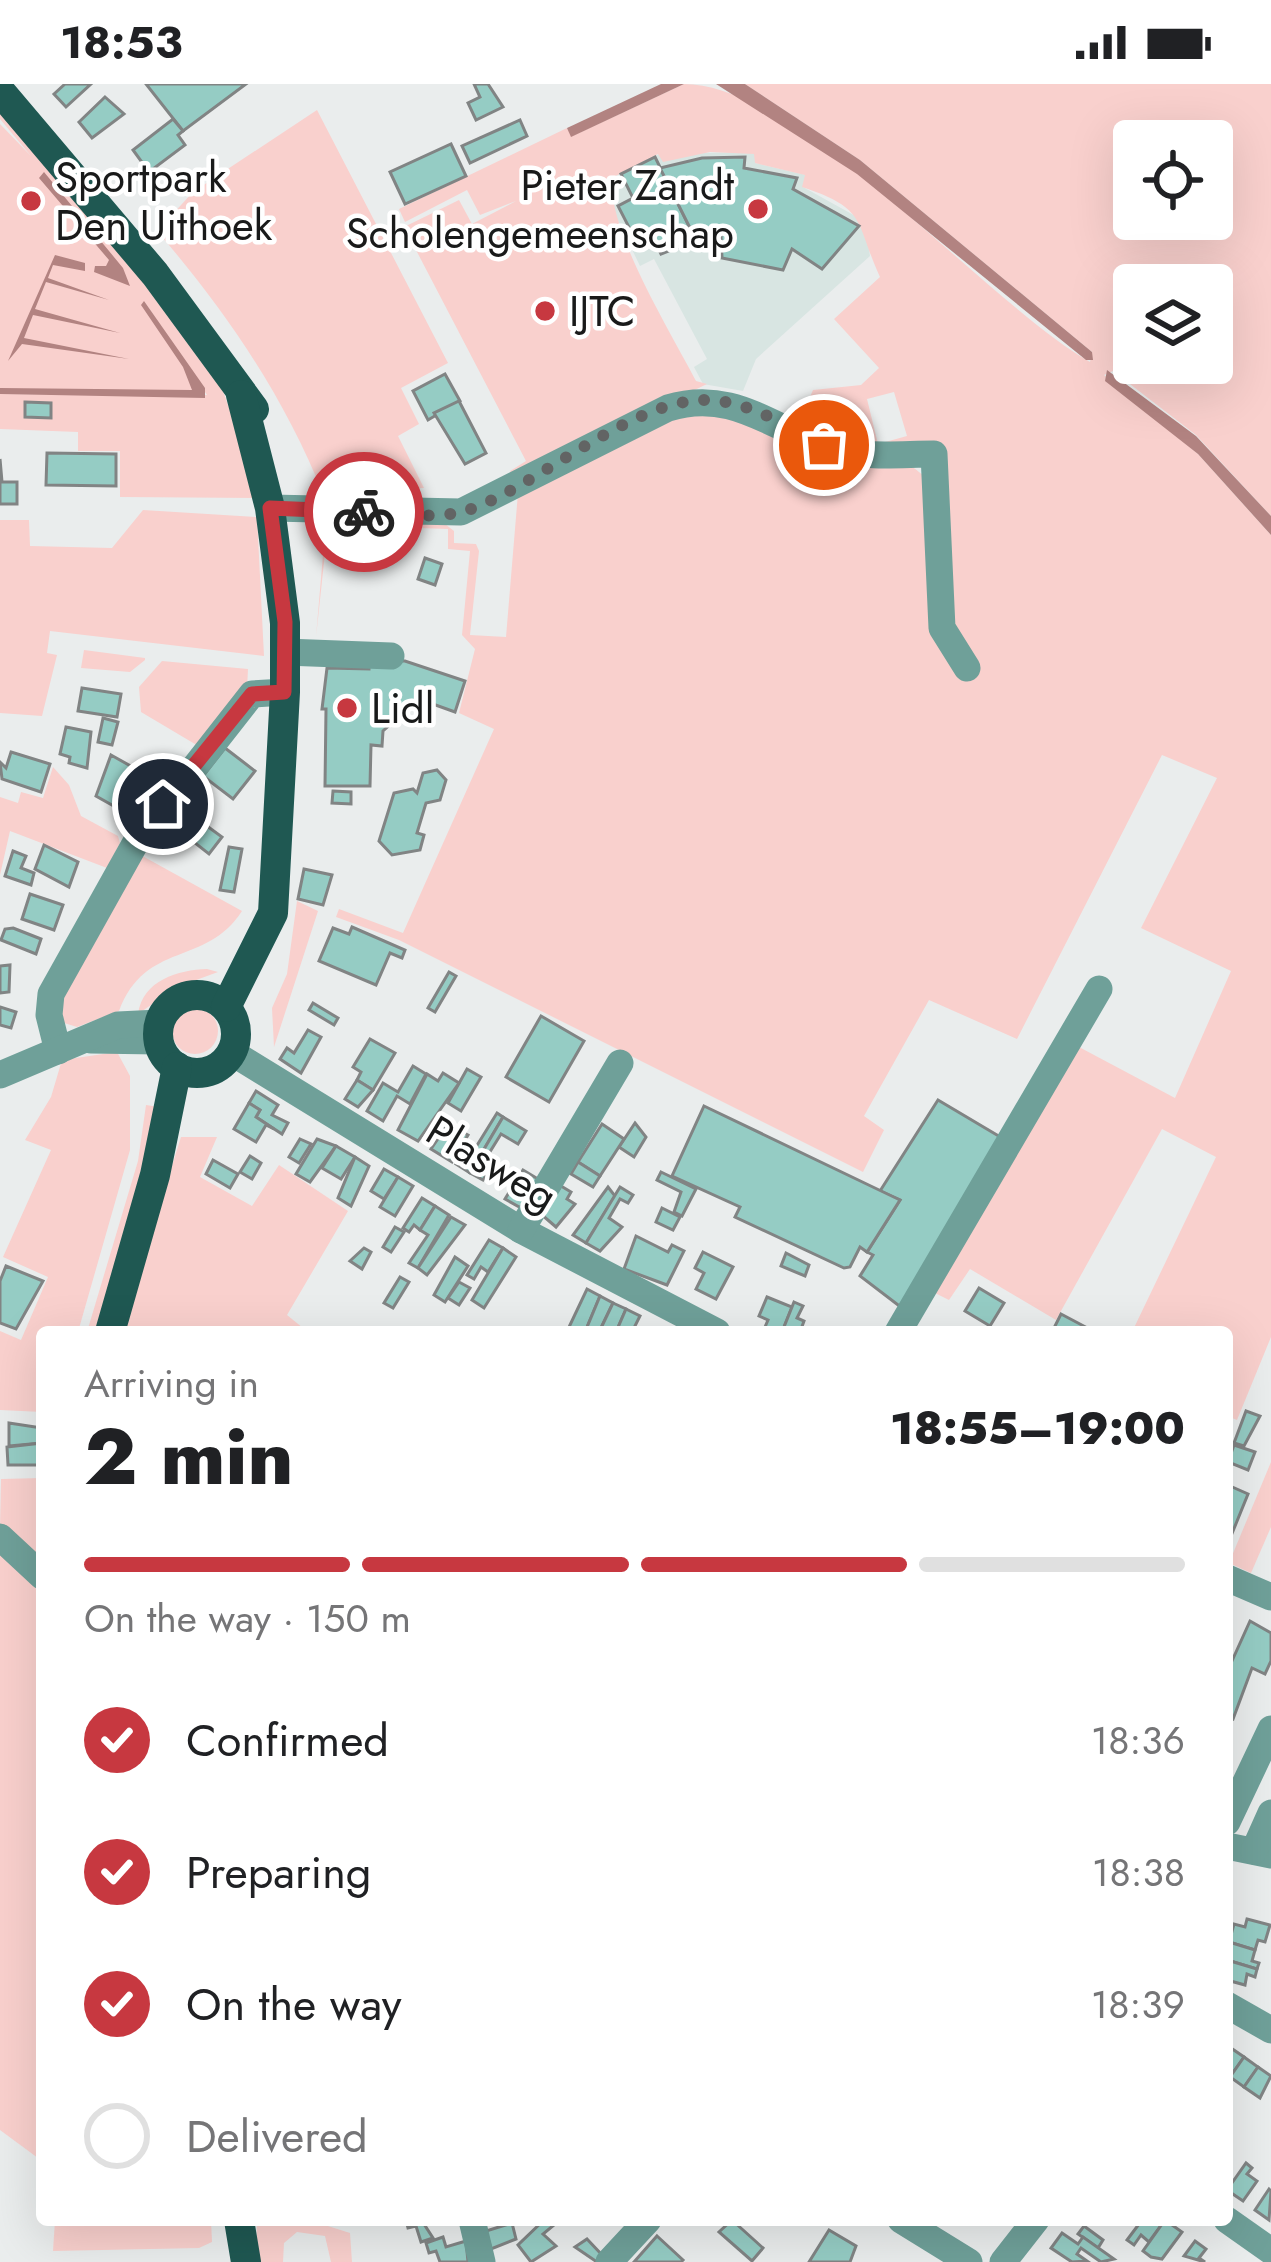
<!DOCTYPE html>
<meta charset="utf-8">
<style>
body{margin:0;font-family:Jost,sans-serif;background:#f2f2f2;color:#202124;height:100vh;display:flex;flex-direction:column;font-size:45px;white-space:nowrap}
*{box-sizing:border-box;margin:0}
p{font-size:39px;color:#757577}
.icon{flex:none;width:66px;height:66px;fill:none;stroke:currentColor;stroke-width:2;stroke-linecap:round;stroke-linejoin:round}
.map{position:relative;flex:1;overflow:hidden}
.details{position:absolute;left:36px;top:1242px;width:1197px;height:900px;display:flex;flex-direction:column;background:#fff;border-radius:12px;box-shadow:0 12px 48px #0002}
.details>*{flex:none}
.fabs{position:absolute;left:1113px;top:36px;display:grid;gap:24px}
.fabs a{display:grid;place-items:center;width:120px;height:120px;border-radius:12px;background:#fff;box-shadow:0 12px 48px #0002;font-size:60px}
.pin{position:absolute;display:grid;place-items:center;width:102px;height:102px;color:#fff;margin:-51px;border:6px solid #fff;border-radius:50%;box-shadow:0 3px 12px #0007}
.courier{position:absolute;display:grid;place-items:center;width:120px;height:120px;margin:-60px;border:9px solid #c73840;border-radius:50%;background:#fff;color:#222;box-shadow:0 3px 15px #0007}
.summary em{font-style:normal;font-weight:800}
.summary div{display:flex;flex-direction:column-reverse}
.summary{display:flex;align-items:center;justify-content:space-between;height:204px;padding:0 48px}
h1{font-size:78px;font-weight:800;line-height:90px}
.bar{display:grid;grid-template-columns:repeat(4,1fr);gap:18px 12px;align-content:center;height:144px;padding:0 48px}
.bar i{height:15px;border-radius:9px;background:#e0e0e0}
.bar .selected{background:#c73840}
.bar p{grid-column:span 4}
ol{padding:0 48px;list-style:none}
li{display:flex;align-items:center;gap:36px;height:132px}
li p{margin-inline-start:auto}
li .icon{padding:12px;border-radius:50%;background:#c73840;color:#fff;stroke-width:4}
li:last-child{color:#757577}
li i{width:66px;height:66px;border:6px solid #e0e0e0;border-radius:50%}
.status{display:flex;justify-content:space-between;align-items:center;height:84px;padding:0 60px;background:#fff;direction:ltr}
.status svg{height:33px;fill:currentColor}
.map>svg:first-child{display:block}
.built{fill:#d8e5e2}
.green{fill:#f9d0cd;fill-rule:evenodd}
.water{fill:#b28381}
.building{fill:#95ccc4;stroke:#818484;stroke-width:3}
.lines{fill:none;stroke-linecap:round;stroke-linejoin:round}
.minor{stroke:#6fa099;stroke-width:27}
.major{stroke:#1f5852;stroke-width:30}
.done{stroke:#626464;stroke-width:12;stroke-dasharray:0 21.6}
.route{stroke:#c73840;stroke-width:15}
.poi-dot{fill:#c73840;stroke:#fff;stroke-width:4.5}
.labels{text-anchor:middle;stroke-width:9;stroke-linejoin:round;paint-order:stroke}
.poi-label{font-size:42px;fill:#191a1a;stroke:#fff;text-anchor:start}
.street-label{font-size:42px;fill:#191a1a;stroke:#fff}
</style>
<div class="status"><b>18:53</b><svg viewBox="0 0 49 12"><path d="M0 12V9h3v3zM5 12V6h3v6zM10 12V3h3v9zM15 12V0h3v12zM26 1h20v11H26zM47 4h2v5h-2z"/></svg></div>
<div class="map">
<svg width="1271" height="2178" viewBox="0 0 1271 2178">
<rect width="100%" height="100%" fill="#eaeded"/>
<!-- built -->
<path class="built" d="M745,68L755,70V79L806,91L803,103L859,134L865,140L870,172L756,275L743,307L703,300L694,283L707,275L654,175L640,182L609,118L611,94L659,70Z"/>
<!-- green -->
<g class="green">
<path d="M684,0C799,0 984,217 1090,278L1092,268L860,76L745,0H1271V432L1196,351L1113,287L1104,291L1198,370L1271,451V1253L1237,1336L1227,1332V1248H1132L1216,1073L1162,1045L1056,1236L970,1185L949,1216L931,1207L1079,963L1175,1014L1231,887L1141,844L1217,694L1162,671L1017,955L929,916L864,1032L884,1046L863,1088L399,856L336,833L339,825L403,849L494,645L459,629L475,565L462,551L470,467L448,465V445L328,441L316,553L326,435L440,436L454,447V459L476,460L479,467L470,551L506,553L518,409C566,380 674,314 729,329C770,339 798,360 837,372C878,385 893,360 929,397L938,550L948,573L969,595L976,584C929,543 941,423 938,363L856,364L798,341L813,306L861,301L879,284L834,235L880,193C855,139 869,125 802,103L805,91L755,79L754,70L710,68L663,78L658,70L612,94C607,145 670,247 696,297L707,300L513,394L510,387L526,377L404,143L459,116L472,140L516,117L480,131L467,106L405,138L399,125L567,44L572,52ZM1134,57H1212V135H1134ZM1134,201H1212V279H1134ZM894,308L907,352L878,360L867,315Z"/>
<path d="M0,18L81,114L223,307L261,414L120,413V367H78V348L0,345V310L207,311L144,217L201,309L0,307V40L31,72L0,35Z"/>
<path d="M317,26L448,279L401,304L419,340L398,352L424,404L373,406L372,420L357,412H324C284,312 226,227 157,147L193,108Z"/>
<path d="M143,426L257,433L264,572L50,547L47,569L57,571L42,632L0,629V436H29L30,462L112,464Z"/>
<path d="M84,566L145,574V576L130,588L81,584Z"/>
<path d="M162,577L248,585L247,605L200,663L141,628L139,603Z"/>
<path d="M53,683L69,701L81,732L118,752L120,759L107,784L10,747L0,791V713L18,719L21,708L43,714Z"/>
<path d="M137,769L242,827C206,883 146,856 119,927L77,943L61,938L64,901Z"/>
<path d="M297,817L318,827L274,963L272,924L287,890Z"/>
<path d="M207,885L218,888L177,903L138,930C143,896 178,886 207,885Z"/>
<circle cx="195" cy="947" r="23"/>
<path d="M117,968L130,992V1066L78,1248H42V1328L0,1326V1247L21,1256L48,1193L3,1173L51,1066L25,1056L51,1013L62,976Z"/>
<path d="M146,1021L159,1023L99,1248H87L138,1077Z"/>
<path d="M181,1053H217L200,1093L252,1122L279,1081L348,1127L287,1231L308,1248H120Z"/>
<path d="M1271,1378V1443L1251,1489L1229,1479Z"/>
<path d="M42,1394V1485L0,1445L1,1395Z"/>
<path d="M0,1457L42,1496V2077L0,2046Z"/>
<path d="M55,2136H211L212,2158L199,2164L53,2167Z"/>
<path d="M257,2136H309L350,2149L352,2178H331L325,2152L297,2148L284,2159L283,2178H256Z"/>
</g>
<!-- water -->
<g class="water">
<path d="M661,0H684L571,53L567,44Z"/>
<path d="M716,0H745L860,76L1092,268L1093,276H1086L857,90Z"/>
<path d="M44,88L123,184L130,202L94,188L95,182H106L109,176L39,94Z"/>
<path d="M55,171L85,179V187L53,181L48,194L109,216L46,198L35,225L120,249L33,231L24,254L129,275L22,260L8,277Z"/>
<path d="M144,217L205,304V314L0,310V304L192,306L183,283L141,221Z"/>
<path d="M1107,286L1196,352L1271,432V451L1198,370L1105,297Z"/>
</g>
<!-- building -->
<g class="building">
<path d="M65,0H91L66,23L54,10Z"/>
<path d="M146,0H246L183,47Z"/>
<path d="M474,0H488L503,23L476,36L468,19L480,13Z"/>
<path d="M105,13L124,30L92,54L79,38Z"/>
<path d="M173,35L183,47L178,51L185,61L149,88L133,66Z"/>
<path d="M520,36L527,52L470,79L462,62Z"/>
<path d="M451,60L466,92L405,120L390,88Z"/>
<path d="M655,73L696,156L661,170L650,147L635,155L618,122L633,114L621,90Z"/>
<path d="M745,73L744,84L797,94L793,105L859,142L822,185L792,165L783,186L722,174L721,152L696,156L660,84L702,74Z"/>
<path d="M445,290L460,317L428,336L413,307Z"/>
<path d="M459,317L486,369L465,380L434,329Z"/>
<path d="M25,318L51,319V334L25,333Z"/>
<path d="M47,369L116,370V402L46,401Z"/>
<path d="M0,375L2,398H17V420H0Z"/>
<path d="M425,474L442,480L435,501L418,495Z"/>
<path d="M369,576L405,577L465,597L455,628L419,615L383,647L382,662L371,661L370,702H325L326,625H322L327,584L369,585Z"/>
<path d="M82,604L121,610L117,633L78,627Z"/>
<path d="M103,634L118,638L112,661L98,658Z"/>
<path d="M66,643L91,648L87,684L69,679L70,673L60,670Z"/>
<path d="M225,664L255,687L233,715L203,692Z"/>
<path d="M11,668L50,680L41,708L2,695L0,678L6,684Z"/>
<path d="M111,671L161,699L152,714L133,699L119,725L96,712Z"/>
<path d="M437,686L446,696L440,716L426,719L417,749L424,751L420,766L392,771L379,757L394,709L413,705L417,709L423,689Z"/>
<path d="M333,707L351,708V720L332,719Z"/>
<path d="M188,728L222,753L209,770L176,744Z"/>
<path d="M44,761L78,778L69,803L35,785Z"/>
<path d="M229,763L242,765L234,808L220,806Z"/>
<path d="M13,767L26,772L21,784L34,789L31,801L5,792Z"/>
<path d="M304,785L332,791L323,821L298,815Z"/>
<path d="M30,810L63,821L54,846L22,835Z"/>
<path d="M352,843L405,866L402,874L390,869L376,901L319,877L333,844L349,850Z"/>
<path d="M13,844L41,855L36,870L1,856L5,845Z"/>
<path d="M10,881L9,908L0,909V882Z"/>
<path d="M449,888L456,892L435,928L428,924Z"/>
<path d="M313,919L338,934L334,941L309,926Z"/>
<path d="M0,923L16,928L11,944L0,941Z"/>
<path d="M541,932L584,957L549,1018L506,993Z"/>
<path d="M308,946L321,953L301,989L280,975L287,964L294,969Z"/>
<path d="M370,955L395,969L373,1006L357,996L361,988L353,983Z"/>
<path d="M413,982L426,990L410,1020L397,1012L383,1037L367,1027L383,999L398,1008Z"/>
<path d="M467,985L481,993L461,1027L448,1019Z"/>
<path d="M443,989L459,999L418,1057L398,1046L427,990L438,997Z"/>
<path d="M357,996L373,1006L358,1023L345,1015Z"/>
<path d="M256,1007L278,1021L272,1031L288,1039L282,1050L256,1033L260,1026L249,1019Z"/>
<path d="M938,1016L1002,1054L902,1224L860,1192L873,1171L867,1168L900,1116L880,1107Z"/>
<path d="M249,1019L260,1026L256,1033L274,1045L266,1041L256,1058L234,1045Z"/>
<path d="M704,1022L900,1116L867,1168L860,1163L850,1183L844,1184L735,1133L740,1123L672,1092Z"/>
<path d="M497,1029L503,1033L470,1089L456,1080L469,1059L476,1063Z"/>
<path d="M503,1033L526,1047L518,1060L501,1050L488,1071L496,1075L483,1096L470,1089Z"/>
<path d="M635,1039L646,1053L634,1073L619,1063Z"/>
<path d="M448,1040L468,1051L452,1078L431,1065Z"/>
<path d="M602,1040L624,1055L600,1092L578,1078Z"/>
<path d="M300,1055L311,1060L299,1079L289,1073Z"/>
<path d="M317,1055L336,1062L310,1098L296,1090Z"/>
<path d="M336,1062L355,1073L341,1095L322,1084Z"/>
<path d="M250,1072L261,1079L252,1095L240,1088Z"/>
<path d="M355,1073L369,1082L351,1122L338,1114Z"/>
<path d="M213,1076L238,1090L230,1104L206,1090Z"/>
<path d="M578,1078L600,1092L593,1103L571,1090Z"/>
<path d="M384,1085L398,1093L384,1115L371,1107Z"/>
<path d="M523,1086L538,1095L521,1124L505,1115Z"/>
<path d="M661,1088L696,1105L682,1132L674,1128L681,1108L657,1096Z"/>
<path d="M398,1093L413,1102L395,1132L380,1123Z"/>
<path d="M561,1102L571,1108L567,1115L575,1120L556,1143L542,1131Z"/>
<path d="M608,1103L615,1112L586,1159L573,1151Z"/>
<path d="M620,1103L633,1111L628,1119L620,1115L609,1134L622,1143L600,1167L586,1159Z"/>
<path d="M422,1114L435,1122L420,1146L414,1141L409,1148L403,1144Z"/>
<path d="M435,1122L449,1131L418,1184L409,1179L428,1151L420,1146Z"/>
<path d="M662,1124L680,1133L673,1146L656,1138Z"/>
<path d="M451,1133L465,1141L427,1191L418,1184Z"/>
<path d="M395,1143L404,1148L391,1168L383,1163Z"/>
<path d="M636,1152L668,1168L672,1161L684,1167L667,1201L624,1185Z"/>
<path d="M489,1156L503,1164L488,1188L481,1183L474,1195L467,1191Z"/>
<path d="M364,1164L371,1168L362,1185L350,1177Z"/>
<path d="M503,1164L516,1173L484,1224L472,1216Z"/>
<path d="M703,1168L733,1183L716,1215L696,1205L704,1189L695,1184Z"/>
<path d="M786,1169L809,1181L805,1192L781,1182Z"/>
<path d="M455,1173L468,1182L445,1218L434,1211Z"/>
<path d="M6,1182L43,1197L16,1245L0,1239V1197Z"/>
<path d="M400,1193L409,1198L393,1224L384,1219Z"/>
<path d="M459,1198L470,1204L459,1221L448,1214Z"/>
<path d="M979,1204L1004,1219L990,1242L965,1227Z"/>
<path d="M587,1205L600,1212L585,1248H579L569,1243Z"/>
<path d="M600,1212L613,1219L599,1248H585Z"/>
<path d="M767,1213L792,1223L782,1248L765,1243L768,1236L759,1232Z"/>
<path d="M794,1218L803,1222L797,1234L804,1237L800,1248H782Z"/>
<path d="M613,1219L626,1225L616,1248H609L601,1244Z"/>
<path d="M626,1225L640,1232L632,1248H616Z"/>
<path d="M1061,1230L1095,1248H1052Z"/>
<path d="M1246,1327L1260,1332L1244,1362L1234,1359Z"/>
<path d="M9,1339L42,1344V1359L9,1362Z"/>
<path d="M42,1359V1381H8L7,1363Z"/>
<path d="M1234,1361L1255,1368L1248,1386L1228,1378Z"/>
<path d="M1230,1402L1248,1410L1231,1452L1227,1450Z"/>
<path d="M1250,1537L1271,1549V1577L1265,1590L1252,1584L1233,1635L1227,1633V1588Z"/>
<path d="M1247,1835L1270,1841L1265,1858L1258,1856L1255,1866L1229,1858L1234,1840L1245,1843Z"/>
<path d="M1229,1858L1255,1866L1252,1877L1259,1879L1257,1885L1227,1876Z"/>
<path d="M1227,1876L1257,1885L1255,1893L1247,1890L1245,1901L1227,1896Z"/>
<path d="M1228,1962L1244,1973L1230,1993L1227,1991Z"/>
<path d="M1244,1973L1258,1983L1244,2003L1230,1993Z"/>
<path d="M1258,1983L1271,1992L1260,2014L1244,2003Z"/>
<path d="M1246,2079L1252,2084L1247,2090L1257,2097L1243,2117L1227,2106Z"/>
<path d="M1269,2105L1271,2107L1269,2136L1255,2126Z"/>
<path d="M406,2136H432L424,2140L433,2154L421,2158L416,2142L408,2144Z"/>
<path d="M544,2136H560L543,2150L556,2162L531,2178L518,2161Z"/>
<path d="M732,2136L763,2164L752,2177L719,2148Z"/>
<path d="M1142,2136H1165L1149,2158L1141,2151L1134,2161L1127,2156Z"/>
<path d="M1165,2136L1182,2148L1162,2175L1151,2173L1143,2167Z"/>
<path d="M512,2139L516,2155L491,2165L486,2147Z"/>
<path d="M1084,2142L1103,2156L1098,2164L1078,2150Z"/>
<path d="M829,2146L856,2162L850,2178H809Z"/>
<path d="M1062,2149L1078,2160L1083,2153L1114,2175L1101,2178L1081,2164L1077,2170L1087,2177L1072,2178L1051,2164Z"/>
<path d="M657,2152L683,2176L681,2178H634Z"/>
<path d="M443,2153L446,2163L466,2157L468,2178H440L436,2167L429,2169L426,2159Z"/>
<path d="M587,2155L603,2172L597,2178L575,2163Z"/>
<path d="M1195,2157L1206,2165L1199,2174L1205,2178L1184,2172Z"/>
</g>
<g class="lines">
<!-- minor -->
<g class="minor">
<path d="M270,424L461,428L668,324C736,303 776,349 838,366C868,374 903,370 934,370L942,544L967,584"/>
<path d="M285,568L391,572"/>
<path d="M91,956L158,957"/>
<path d="M58,967L49,931L51,910L136,758L252,610L285,608"/>
<path d="M231,968L521,1146L717,1248"/>
<path d="M0,991L118,941L159,939"/>
<path d="M521,1146L620,979"/>
<path d="M898,1248L1099,905"/>
<path d="M0,1453L42,1492"/>
<path d="M1227,1494L1271,1513"/>
<path d="M1227,1738L1271,1645"/>
<path d="M1227,1762L1271,1771"/>
<path d="M1254,1767L1271,1729"/>
<path d="M1227,1921L1271,1946"/>
<path d="M472,2136L482,2178"/>
<path d="M901,2136L969,2178"/>
<path d="M1227,2136L1271,2167"/>
<path d="M609,2178L648,2136"/>
<path d="M1003,2178L1036,2136"/>
</g>
<!-- major -->
<g class="major">
<path d="M0,7L155,190L254,325"/>
<circle cx="197" cy="950" r="39"/>
<path d="M226,923L273,829L285,608V539L270,424L241,311"/>
<path d="M110,1248L155,1091L177,983"/>
<path d="M239,2136L246,2178"/>
</g>
</g>
<g class="lines">
<!-- done -->
<path class="done" d="M364,428C395,429 434,436 465,427C533,406 630,316 705,316C747,316 787,342 824,361"/>
<!-- route -->
<path class="route" d="M163,720L252,610L284,608L285,538L270,424L364,428"/>
</g>
<!-- markers -->
<g class="poi-dot">
<circle cx="31" cy="117" r="12"/>
<circle cx="758" cy="125" r="12"/>
<circle cx="545" cy="227" r="12"/>
<circle cx="347" cy="624" r="12"/>
</g>
<g class="labels">
<!-- poi labels -->
<g class="poi-label">
<text x="55" y="108">Sportpark<tspan x="55" dy="48">Den Uithoek</tspan></text>
<text x="734" y="116" text-anchor="end">Pieter Zandt<tspan x="734" dy="48">Scholengemeenschap</tspan></text>
<text x="569" y="242">IJTC</text>
<text x="371" y="639">Lidl</text>
</g>
<!-- street labels -->
<g class="street-label">
<text transform="translate(492 1079) rotate(31)" y="15">Plasweg</text>
</g>
</g>
</svg>
<div class="fabs">
<a><svg class="icon" aria-label="locate" viewBox="0 0 24 24"><circle cx="12" cy="12" r="6"/><path d="M12 2v4M12 18v4M2 12h4M18 12h4"/></svg></a>
<a><svg class="icon" aria-label="layers" viewBox="0 0 24 24"><path d="M12 4l9 5-9 5-9-5zM3 14l9 5 9-5"/></svg></a>
</div>
<div class="pin" style="left:824px;top:361px;background:#ea580c"><svg class="icon" aria-label="bag" viewBox="0 0 24 24"><path d="M5 8h14l-1 12H6zM9 8a3 3 0 0 1 6 0"/></svg></div>
<div class="pin" style="left:163px;top:720px;background:#1f2937"><svg class="icon" aria-label="home" viewBox="0 0 24 24"><path d="M3 11l9-7 9 7M6 9v11h12V9"/></svg></div>
<div class="courier" style="left:364px;top:428px"><svg class="icon" aria-label="bike" viewBox="0 0 24 24"><circle cx="6" cy="16" r="4"/><circle cx="18" cy="16" r="4"/><path d="M6 16l4-8h5l3 8M10 8l3 8H6M13 5h3"/></svg></div>
<section class="details">
<div class="summary"><div><h1>2 min</h1><p>Arriving in</p></div><em>18:55–19:00</em></div>
<div class="bar"><i class="selected"></i><i class="selected"></i><i class="selected"></i><i></i><p>On the way · 150 m</p></div>
<ol>
<li><svg class="icon" aria-label="check" viewBox="0 0 24 24"><path d="M5 12l5 5 9-10"/></svg>Confirmed<p>18:36</p></li>
<li><svg class="icon" aria-label="check" viewBox="0 0 24 24"><path d="M5 12l5 5 9-10"/></svg>Preparing<p>18:38</p></li>
<li><svg class="icon" aria-label="check" viewBox="0 0 24 24"><path d="M5 12l5 5 9-10"/></svg>On the way<p>18:39</p></li>
<li><i></i>Delivered</li>
</ol>
</section>
</div>
